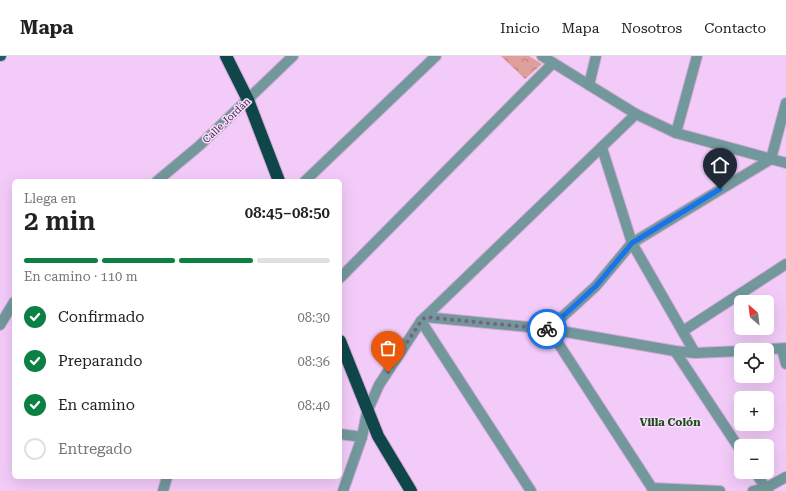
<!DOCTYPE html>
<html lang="es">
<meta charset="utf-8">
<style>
body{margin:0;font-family:"Roboto Serif",serif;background:#f6f6f6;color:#222;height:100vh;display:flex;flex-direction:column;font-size:15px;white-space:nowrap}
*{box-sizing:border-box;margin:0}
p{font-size:13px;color:#767676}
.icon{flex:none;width:22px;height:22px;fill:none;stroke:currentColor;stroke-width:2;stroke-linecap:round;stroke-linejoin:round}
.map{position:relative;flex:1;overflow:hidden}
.drawer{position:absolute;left:12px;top:123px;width:330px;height:300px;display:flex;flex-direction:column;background:#fff;border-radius:6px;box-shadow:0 4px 16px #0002}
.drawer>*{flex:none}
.needle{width:26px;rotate:332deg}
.tools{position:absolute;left:734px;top:239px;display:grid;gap:8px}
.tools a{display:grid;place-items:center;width:40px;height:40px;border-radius:6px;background:#fff;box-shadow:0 4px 16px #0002;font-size:20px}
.pin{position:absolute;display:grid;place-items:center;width:34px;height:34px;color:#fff;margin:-41px -17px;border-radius:50% 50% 50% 0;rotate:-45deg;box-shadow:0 0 4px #0007}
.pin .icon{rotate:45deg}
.courier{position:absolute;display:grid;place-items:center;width:40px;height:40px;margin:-20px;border:3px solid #1a73e8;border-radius:50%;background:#fff;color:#222;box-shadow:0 1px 5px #0007}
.summary em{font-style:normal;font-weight:600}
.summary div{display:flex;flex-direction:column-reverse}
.summary{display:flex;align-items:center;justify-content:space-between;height:68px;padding:0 12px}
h1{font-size:26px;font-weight:600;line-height:30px}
.bar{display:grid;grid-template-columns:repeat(4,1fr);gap:6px 4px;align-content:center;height:48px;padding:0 12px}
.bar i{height:5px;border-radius:3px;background:#e0e0e0}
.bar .selected{background:#0b8043}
.bar p{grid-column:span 4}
ol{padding:0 12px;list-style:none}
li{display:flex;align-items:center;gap:12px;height:44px}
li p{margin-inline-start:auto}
li .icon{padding:4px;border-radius:50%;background:#0b8043;color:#fff;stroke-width:4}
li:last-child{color:#767676}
li i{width:22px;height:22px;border:2px solid #e0e0e0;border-radius:50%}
header{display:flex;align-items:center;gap:24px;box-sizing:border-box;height:56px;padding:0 20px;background:#fff;border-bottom:1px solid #e0e0e0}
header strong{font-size:19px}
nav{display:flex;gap:22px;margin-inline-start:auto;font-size:14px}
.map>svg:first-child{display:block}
.park{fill:url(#park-crowns)}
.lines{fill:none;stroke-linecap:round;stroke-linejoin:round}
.minor-casing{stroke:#ceaad4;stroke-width:12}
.major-casing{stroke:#ceaad4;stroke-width:12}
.highway-casing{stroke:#ceaad4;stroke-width:14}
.minor{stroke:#72989b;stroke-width:10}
.major{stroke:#1e5d62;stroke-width:10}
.highway{stroke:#0e464a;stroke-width:12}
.done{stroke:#7b6180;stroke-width:4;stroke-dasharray:0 7.2}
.route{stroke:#1a73e8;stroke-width:5}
.labels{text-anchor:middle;stroke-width:3;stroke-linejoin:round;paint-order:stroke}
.street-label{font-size:10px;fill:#3b283f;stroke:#fadcff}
.neighbourhood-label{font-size:11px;font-weight:bold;fill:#1d4e18;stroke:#fadcff}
</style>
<header>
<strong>Mapa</strong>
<nav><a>Inicio</a><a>Mapa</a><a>Nosotros</a><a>Contacto</a></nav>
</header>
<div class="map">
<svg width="786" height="435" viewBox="0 0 786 435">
<defs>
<pattern id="park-crowns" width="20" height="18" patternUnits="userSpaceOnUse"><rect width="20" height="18" fill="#de9f9c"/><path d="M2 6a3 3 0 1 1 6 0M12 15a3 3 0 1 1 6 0" fill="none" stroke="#b58281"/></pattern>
</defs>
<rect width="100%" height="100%" fill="#f3cbf9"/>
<!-- park -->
<path class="park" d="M501,0H529L542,8L525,23Z"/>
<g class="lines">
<!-- minor casing -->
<g class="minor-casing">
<g id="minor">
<path d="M542,0L636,58L676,77L786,107"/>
<path d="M589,29L596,0"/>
<path d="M676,77L697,0"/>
<path d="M602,92L632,187L695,297"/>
<path d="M157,125L199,90L293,0"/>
<path d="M305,125L436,0"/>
<path d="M340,222L553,7"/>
<path d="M425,261L549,273L675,295L695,297L741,295"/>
<path d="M421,265L531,435"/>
<path d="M0,269L14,246"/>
<path d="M683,275L786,208"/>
<path d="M782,293L786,308"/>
<path d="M755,294L786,292"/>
<path d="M675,295L741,395"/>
<path d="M340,378L362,381"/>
<path d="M755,416L768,435"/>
<path d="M652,432L720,435"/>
<path d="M163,435L167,421"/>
<path d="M343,435L362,381L367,356L379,329L421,265L636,58"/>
<path d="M654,435L549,273L596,230L632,187L771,103L786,47"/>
<path d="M753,435L766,432L786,421"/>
</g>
</g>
<!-- major casing -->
<g class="major-casing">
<path id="major" d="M0,0H1"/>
</g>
<!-- highway casing -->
<g class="highway-casing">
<g id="highway">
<path d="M226,0L248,44L279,125"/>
<path d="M340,285L378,380L411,435"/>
</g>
</g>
<!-- minor -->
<use href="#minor" class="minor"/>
<!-- major -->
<use href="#major" class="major"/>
<!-- highway -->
<use href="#highway" class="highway"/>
</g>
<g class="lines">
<!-- done -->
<path class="done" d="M388,316L421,265L425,261L547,273"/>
<!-- route -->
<path class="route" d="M547,273H549L596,230L632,187L720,133"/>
</g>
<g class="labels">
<!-- street labels -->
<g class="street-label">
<text transform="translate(226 64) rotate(-43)" y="4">Calle Jordán</text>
</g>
<!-- neighbourhood labels -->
<g class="neighbourhood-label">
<text x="670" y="370">Villa Colón</text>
</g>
</g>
</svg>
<div class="tools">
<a><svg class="needle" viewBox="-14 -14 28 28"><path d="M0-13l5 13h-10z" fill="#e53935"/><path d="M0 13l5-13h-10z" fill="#767676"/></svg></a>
<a><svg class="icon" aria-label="locate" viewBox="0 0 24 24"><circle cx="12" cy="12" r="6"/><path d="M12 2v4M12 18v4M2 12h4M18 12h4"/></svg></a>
<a>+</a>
<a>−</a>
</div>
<div class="pin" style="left:388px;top:316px;background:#ea580c"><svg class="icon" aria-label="bag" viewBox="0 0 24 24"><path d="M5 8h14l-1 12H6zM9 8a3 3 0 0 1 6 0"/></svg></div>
<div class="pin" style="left:720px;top:133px;background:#1f2937"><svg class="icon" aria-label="home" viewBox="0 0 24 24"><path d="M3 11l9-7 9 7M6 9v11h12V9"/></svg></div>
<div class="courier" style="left:547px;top:273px"><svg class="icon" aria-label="bike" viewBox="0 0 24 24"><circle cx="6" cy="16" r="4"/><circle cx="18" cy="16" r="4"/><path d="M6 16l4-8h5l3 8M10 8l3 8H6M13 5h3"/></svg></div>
<section class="drawer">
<div class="summary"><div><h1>2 min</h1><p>Llega en</p></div><em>08:45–08:50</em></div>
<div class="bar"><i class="selected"></i><i class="selected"></i><i class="selected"></i><i></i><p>En camino · 110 m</p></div>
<ol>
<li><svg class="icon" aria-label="check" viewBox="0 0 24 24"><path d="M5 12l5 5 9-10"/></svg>Confirmado<p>08:30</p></li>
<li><svg class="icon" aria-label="check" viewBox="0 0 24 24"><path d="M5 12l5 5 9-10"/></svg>Preparando<p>08:36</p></li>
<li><svg class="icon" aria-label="check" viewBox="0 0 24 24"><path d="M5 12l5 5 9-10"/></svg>En camino<p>08:40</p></li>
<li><i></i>Entregado</li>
</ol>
</section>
</div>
